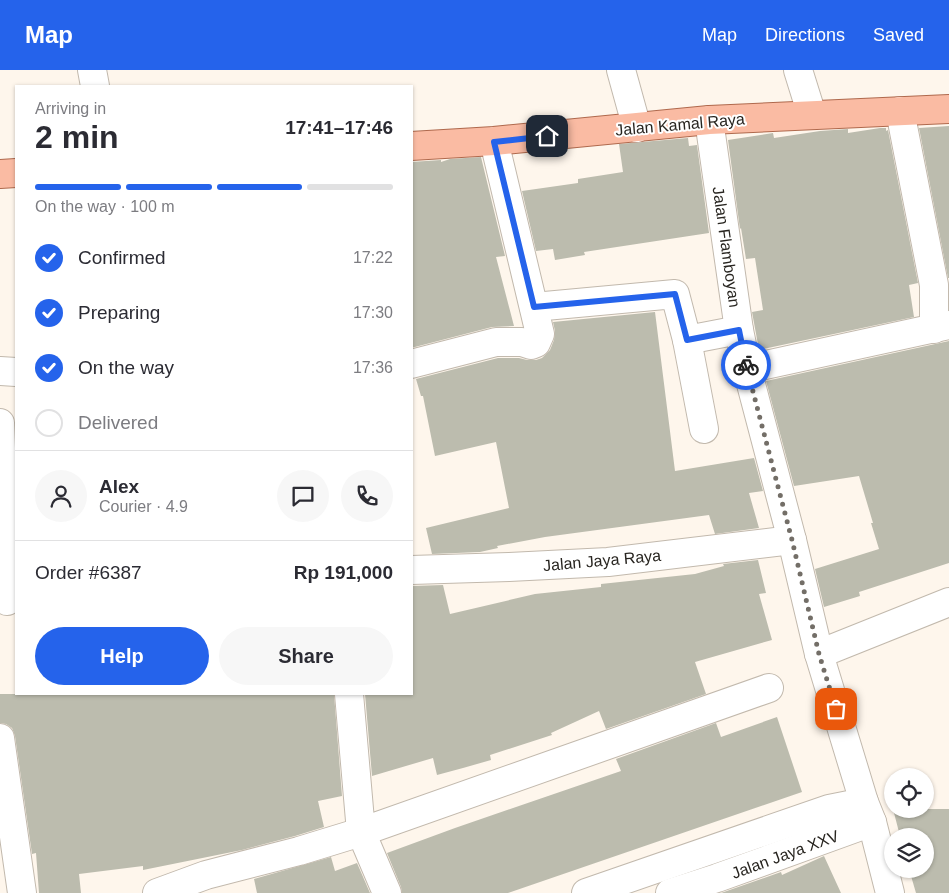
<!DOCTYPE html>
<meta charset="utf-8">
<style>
body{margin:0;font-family:Helvetica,sans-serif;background:#f7f7f7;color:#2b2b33;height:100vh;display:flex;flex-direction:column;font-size:19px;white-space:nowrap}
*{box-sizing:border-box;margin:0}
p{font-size:16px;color:#7c7c81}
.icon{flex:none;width:28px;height:28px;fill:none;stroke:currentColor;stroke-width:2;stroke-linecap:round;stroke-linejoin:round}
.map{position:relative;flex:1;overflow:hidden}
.panel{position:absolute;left:15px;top:15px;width:398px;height:610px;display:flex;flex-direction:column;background:#fff;border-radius:0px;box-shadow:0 1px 4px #0004}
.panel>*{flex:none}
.buttons{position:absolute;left:884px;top:698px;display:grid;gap:10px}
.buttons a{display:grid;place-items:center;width:50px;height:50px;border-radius:50%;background:#fff;box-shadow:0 1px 4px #0004;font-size:25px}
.pin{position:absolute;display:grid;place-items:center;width:42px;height:42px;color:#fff;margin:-21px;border-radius:10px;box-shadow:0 2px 8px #0006}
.courier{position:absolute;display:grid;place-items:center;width:50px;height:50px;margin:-25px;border:4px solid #2563eb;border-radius:50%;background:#fff;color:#222;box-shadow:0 1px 6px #0007}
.headline em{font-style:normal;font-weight:700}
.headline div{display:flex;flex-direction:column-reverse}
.headline{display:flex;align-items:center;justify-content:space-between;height:85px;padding:0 20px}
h1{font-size:32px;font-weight:700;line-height:38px}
.bar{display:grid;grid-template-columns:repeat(4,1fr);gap:8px 5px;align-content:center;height:60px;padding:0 20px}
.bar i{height:6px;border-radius:4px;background:#e1e1e2}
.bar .selected{background:#2563eb}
.bar p{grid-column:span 4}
.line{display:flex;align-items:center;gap:12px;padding:0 20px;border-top:1px solid #e1e1e2}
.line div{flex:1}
.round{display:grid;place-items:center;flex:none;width:52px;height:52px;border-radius:26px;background:#f7f7f7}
ol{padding:0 20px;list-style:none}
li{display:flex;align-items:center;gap:15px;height:55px}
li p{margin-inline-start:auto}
li .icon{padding:5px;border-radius:50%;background:#2563eb;color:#fff;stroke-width:4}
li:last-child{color:#7c7c81}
li i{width:28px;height:28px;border:2px solid #e1e1e2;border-radius:50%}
.action{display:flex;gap:10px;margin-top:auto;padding:10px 20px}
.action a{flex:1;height:58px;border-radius:30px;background:#2563eb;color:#fff;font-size:20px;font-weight:700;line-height:58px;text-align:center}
.action a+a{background:#f7f7f7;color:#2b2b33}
header{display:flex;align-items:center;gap:30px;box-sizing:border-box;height:70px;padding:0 25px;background:#2563eb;color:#fff}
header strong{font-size:24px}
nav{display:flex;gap:28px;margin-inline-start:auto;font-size:18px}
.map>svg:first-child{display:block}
.building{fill:#bcbcae}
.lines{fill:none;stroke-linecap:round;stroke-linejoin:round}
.minor-casing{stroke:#c2b9ad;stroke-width:30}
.major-casing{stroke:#af694d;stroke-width:30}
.minor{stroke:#fff;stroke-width:28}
.major{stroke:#fabba3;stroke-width:28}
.done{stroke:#736e67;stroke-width:5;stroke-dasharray:0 9}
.route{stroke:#2563eb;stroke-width:6}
.labels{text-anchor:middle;stroke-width:4;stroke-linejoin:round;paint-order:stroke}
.street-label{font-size:16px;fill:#282520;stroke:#fff}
</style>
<header>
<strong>Map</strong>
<nav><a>Map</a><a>Directions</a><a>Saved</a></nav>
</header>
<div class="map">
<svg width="949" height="823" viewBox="0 0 949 823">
<rect width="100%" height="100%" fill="#fef6ec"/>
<!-- building -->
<g class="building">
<path d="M949,56V208H948L919,58Z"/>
<path d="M880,58H886V61L888,60L918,213L909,215L914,247L759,280L752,242L763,240L755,188L746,189L741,158L740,159L728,70L773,63L774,68L820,61L848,59V63Z"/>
<path d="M688,68L689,76L697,75L709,163L584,182L585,185L555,190L553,179L536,181L522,121L578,113V109L623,102L619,74Z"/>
<path d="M481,87L505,186L496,187L514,256L492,257L411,278V92L441,90V92L450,89Z"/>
<path d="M655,242L675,401L754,388L763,421L749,423L759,458L715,464L709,445L545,467L497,476L498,478L480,482L432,484L426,458L509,438L496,372L435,386L423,326H421L416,309L498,288H519L527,290H536L542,288L550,280L554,270L555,261L553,252Z"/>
<path d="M949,271V493L859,522L860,526L824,537L815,499L879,479L871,453H873L859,406L794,416L766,311Z"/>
<path d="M758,490L766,523L759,524L772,570L695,592L706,624L606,659L599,641L551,663L552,665L490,685L491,690L463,698L437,705L433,688L372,706L365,624H411V516L443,515L450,544L535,524L601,517V514L695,504L724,496L723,494Z"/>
<path d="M0,624H334L342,726L318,731L324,757L295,766L242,780L143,800V796L79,804L81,823H39L36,783L32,784L15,666L12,658L6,654L0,653Z"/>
<path d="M777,647L802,722L508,823H402L401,817L387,783L455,758L621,701L616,689L716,653L721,667Z"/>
<path d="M893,739H949V823H916L909,799H925V766H900Z"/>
<path d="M824,786L841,823H721L781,802L782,805Z"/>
<path d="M331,787L335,801L357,793L370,823H257L254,809Z"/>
</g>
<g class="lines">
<!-- minor casing -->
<g class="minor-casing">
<g id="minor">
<path d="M92,0L95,16"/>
<path d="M621,0L637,58"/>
<path d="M798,0L812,45"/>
<path d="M900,41L934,215V259"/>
<path d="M709,50L739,260L747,299L792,470L819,584L864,732L872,752L890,823"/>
<path d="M534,237L675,224L687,270L739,260"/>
<path d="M687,270L704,359"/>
<path d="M411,294L496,272H522L531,275L536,273L540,264L494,71"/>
<path d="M747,299L949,255"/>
<path d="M0,301L16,302"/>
<path d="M0,353L7,531"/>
<path d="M411,500L509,497L608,492L792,470"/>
<path d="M819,584L949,532"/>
<path d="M349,624L361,762L769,618"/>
<path d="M0,668L22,823"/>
<path d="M157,823L206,805L299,781L361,762L387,823"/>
<path d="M586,823L829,739L864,732"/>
<path d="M670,823L717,808L872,752"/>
</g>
</g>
<!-- major casing -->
<g class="major-casing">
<g id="major">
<path d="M411,76L494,71L709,50L949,39"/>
<path d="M0,104L16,103"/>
</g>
</g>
<!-- minor -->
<use href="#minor" class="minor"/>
<!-- major -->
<use href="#major" class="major"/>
</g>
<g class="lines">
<!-- done -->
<path class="done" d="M746,295L792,470L819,584L836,639"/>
<!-- route -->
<path class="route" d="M547,66L494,72L534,237L675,224L687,270L739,260L746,295"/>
</g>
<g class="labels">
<!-- street labels -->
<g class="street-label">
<text transform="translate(680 54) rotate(-5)" y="6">Jalan Kamal Raya</text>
<text transform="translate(727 177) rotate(82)" y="6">Jalan Flamboyan</text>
<text transform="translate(602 490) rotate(-5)" y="6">Jalan Jaya Raya</text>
<text transform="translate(785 784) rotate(-20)" y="6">Jalan Jaya XXV</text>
</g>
</g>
</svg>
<div class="buttons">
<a><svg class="icon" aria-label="locate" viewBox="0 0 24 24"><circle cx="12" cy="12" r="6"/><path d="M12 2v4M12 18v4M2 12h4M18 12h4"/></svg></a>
<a><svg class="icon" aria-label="layers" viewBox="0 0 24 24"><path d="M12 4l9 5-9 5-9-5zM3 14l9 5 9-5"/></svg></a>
</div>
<div class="pin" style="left:836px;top:639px;background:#ea580c"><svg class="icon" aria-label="bag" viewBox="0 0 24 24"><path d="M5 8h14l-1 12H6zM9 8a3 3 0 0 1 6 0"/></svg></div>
<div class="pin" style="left:547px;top:66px;background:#1f2937"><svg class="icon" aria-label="home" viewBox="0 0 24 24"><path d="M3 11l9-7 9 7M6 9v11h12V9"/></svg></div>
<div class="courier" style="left:746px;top:295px"><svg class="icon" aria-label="bike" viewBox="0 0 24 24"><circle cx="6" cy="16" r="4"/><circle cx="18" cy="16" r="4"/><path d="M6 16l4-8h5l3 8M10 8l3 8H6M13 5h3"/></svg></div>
<section class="panel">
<div class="headline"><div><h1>2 min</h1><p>Arriving in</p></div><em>17:41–17:46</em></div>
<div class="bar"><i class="selected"></i><i class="selected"></i><i class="selected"></i><i></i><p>On the way · 100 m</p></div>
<ol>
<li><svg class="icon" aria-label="check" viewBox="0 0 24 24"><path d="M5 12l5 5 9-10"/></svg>Confirmed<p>17:22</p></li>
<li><svg class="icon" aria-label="check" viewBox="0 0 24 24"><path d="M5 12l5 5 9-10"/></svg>Preparing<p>17:30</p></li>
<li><svg class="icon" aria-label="check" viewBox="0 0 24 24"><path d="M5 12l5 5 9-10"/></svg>On the way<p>17:36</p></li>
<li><i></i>Delivered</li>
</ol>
<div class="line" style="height:90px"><a class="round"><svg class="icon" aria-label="person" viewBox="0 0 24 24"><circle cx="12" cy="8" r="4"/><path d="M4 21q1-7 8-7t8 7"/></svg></a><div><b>Alex</b><p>Courier · 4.9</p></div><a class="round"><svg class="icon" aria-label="chat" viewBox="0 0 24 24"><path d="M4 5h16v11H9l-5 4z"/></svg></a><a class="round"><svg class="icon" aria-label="phone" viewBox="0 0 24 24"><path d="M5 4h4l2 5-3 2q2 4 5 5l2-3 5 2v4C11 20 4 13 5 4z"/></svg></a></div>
<div class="line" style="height:65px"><div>Order #6387</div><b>Rp 191,000</b></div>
<div class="action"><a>Help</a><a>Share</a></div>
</section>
</div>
